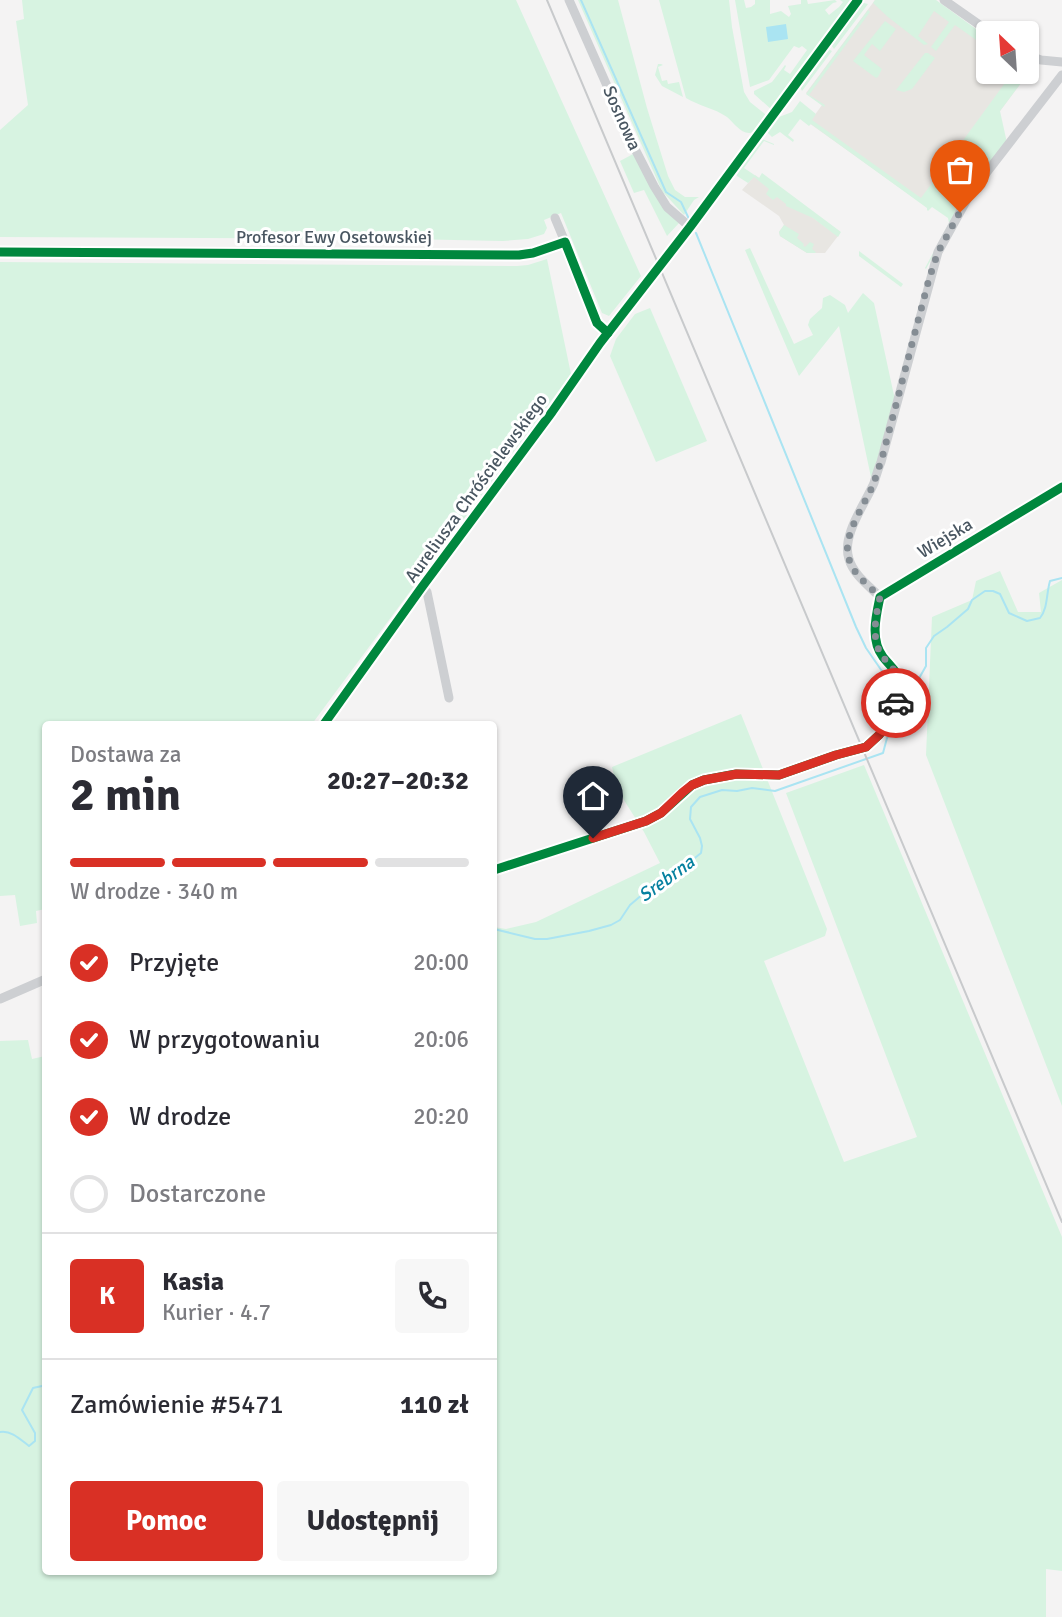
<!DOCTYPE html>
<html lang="pl">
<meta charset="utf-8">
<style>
body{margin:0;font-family:Signika,sans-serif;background:#f7f7f7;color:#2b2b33;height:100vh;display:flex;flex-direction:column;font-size:26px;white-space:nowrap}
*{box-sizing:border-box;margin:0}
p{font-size:23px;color:#7c7c81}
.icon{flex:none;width:38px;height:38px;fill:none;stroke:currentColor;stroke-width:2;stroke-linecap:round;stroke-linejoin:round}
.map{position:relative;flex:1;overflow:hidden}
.details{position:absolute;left:42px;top:721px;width:455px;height:854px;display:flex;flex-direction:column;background:#fff;border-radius:7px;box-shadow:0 2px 5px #0004}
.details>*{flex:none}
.needle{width:46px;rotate:335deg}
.tools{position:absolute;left:976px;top:21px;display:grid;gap:14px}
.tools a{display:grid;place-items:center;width:63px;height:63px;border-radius:7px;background:#fff;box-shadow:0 2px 5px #0004;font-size:35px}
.pin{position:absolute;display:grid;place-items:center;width:60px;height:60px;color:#fff;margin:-72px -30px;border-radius:50% 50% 50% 0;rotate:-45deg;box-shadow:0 0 7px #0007}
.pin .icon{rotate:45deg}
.courier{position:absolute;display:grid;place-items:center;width:70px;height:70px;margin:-35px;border:5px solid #d93025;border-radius:50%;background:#fff;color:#222;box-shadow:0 2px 9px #0007}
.head em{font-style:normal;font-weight:700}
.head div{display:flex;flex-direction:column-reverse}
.head{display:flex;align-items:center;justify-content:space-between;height:119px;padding:0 28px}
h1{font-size:46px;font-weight:700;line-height:52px}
.bar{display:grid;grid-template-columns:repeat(4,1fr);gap:10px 7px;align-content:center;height:84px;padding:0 28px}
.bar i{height:9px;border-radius:5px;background:#e1e1e2}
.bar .on{background:#d93025}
.bar p{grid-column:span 4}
.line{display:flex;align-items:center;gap:18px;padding:0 28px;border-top:2px solid #e1e1e2}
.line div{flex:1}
.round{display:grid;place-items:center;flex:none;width:74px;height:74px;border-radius:7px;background:#f7f7f7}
ol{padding:0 28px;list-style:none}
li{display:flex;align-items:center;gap:21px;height:77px}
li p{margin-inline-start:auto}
li .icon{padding:7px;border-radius:50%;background:#d93025;color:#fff;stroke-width:4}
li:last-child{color:#7c7c81}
li i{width:38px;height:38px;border:4px solid #e1e1e2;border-radius:50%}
.action{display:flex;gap:14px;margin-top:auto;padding:14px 28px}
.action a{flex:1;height:80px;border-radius:7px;background:#d93025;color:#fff;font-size:28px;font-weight:700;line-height:80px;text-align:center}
.action a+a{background:#f7f7f7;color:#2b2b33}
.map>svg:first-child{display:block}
.commercial{fill:#e8e6e2}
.green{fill:#d7f3e1}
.water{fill:#aae4f2}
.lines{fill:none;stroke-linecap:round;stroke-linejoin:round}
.stream{stroke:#aae4f2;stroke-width:2}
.minor-tunnel{stroke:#c9ccce;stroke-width:9;stroke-dasharray:9 4.5;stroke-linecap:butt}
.minor{stroke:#cdcfd2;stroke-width:9}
.rail{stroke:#c8cacc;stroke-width:2}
.cycleway-casing{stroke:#fff;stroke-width:13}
.cycleway{stroke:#00873e;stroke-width:9}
.done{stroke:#858d94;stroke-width:7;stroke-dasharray:0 12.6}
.route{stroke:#d93025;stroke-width:9}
.labels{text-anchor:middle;stroke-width:6;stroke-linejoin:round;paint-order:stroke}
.street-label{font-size:18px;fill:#495661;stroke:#fff}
.water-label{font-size:19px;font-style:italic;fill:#0681a0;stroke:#fff}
</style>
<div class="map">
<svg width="1062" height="1617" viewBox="0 0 1062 1617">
<rect width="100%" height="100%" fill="#f4f3f3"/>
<!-- commercial -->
<g class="commercial">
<path d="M875,0H930L989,42V72H1027V75L928,208L809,123L822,105L806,93Z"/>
<path d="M755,175L838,236L825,253H807L780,236L779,232L784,225L779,216L742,190Z"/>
</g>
<!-- green -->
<g class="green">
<path d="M22,0H516L641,276L609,316L602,313L561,213L544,220L547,228L544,234L528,239L503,241L405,239L0,237V130L28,105L16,21L24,19Z"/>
<path d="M578,0H618L647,108L668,176L675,190L685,197H699L694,200L684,215L662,191Z"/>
<path d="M659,0H729L732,27L744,92L750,102L765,114L766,118C762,122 757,132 750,133C741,134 733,122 727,117C714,108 699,106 686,98Z"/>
<path d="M735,0H744L746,8L751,7L755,4V0H770V14L781,11L789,17L791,14L788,6L801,4V0H807L808,4L835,0L837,2L833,3L825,10L829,15L839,7L843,2L840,0H853L772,110L754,94V91L772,82L785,65L786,66L784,70L790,74L807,50L802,46L799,48L794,46L769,80L750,87Z"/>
<path d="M875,0H936L983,34V38L979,42L955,25L936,51L931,47L949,22L934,11L918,36L928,44L924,45L888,17L873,3Z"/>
<path d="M860,2L868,4L834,49L830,43Z"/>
<path d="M868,10L870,12L809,95L825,105L824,107L806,94Z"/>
<path d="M885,21L896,29L880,51L872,44L864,55L882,69L878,77L876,78L853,61Z"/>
<path d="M826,48L832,51L802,91L800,87V83Z"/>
<path d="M925,53H928L935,58L912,89L904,92L896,90Z"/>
<path d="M658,64H661L663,65L658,67L662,81L667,80L668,84L679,82L683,97L662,86L655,75Z"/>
<path d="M1013,72H1027V75L1000,111L1007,143L953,219L926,269L925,268L949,223L948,218L932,207L928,211L927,210V208L811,124L809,126L800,119L788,135L794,140L793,142L780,132L772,137L767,132L779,117L792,112L800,101L816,114L812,120L921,198Z"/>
<path d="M762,139L774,144V145L764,141L744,168L759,178L762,173L841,232L838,237L813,218L786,206V204L777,197L773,200L766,194L769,189L754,177L748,183L737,176L736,174Z"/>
<path d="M635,153L679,223L667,236L644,190L634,193L620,161Z"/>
<path d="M784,225L799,234L797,238L804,244L803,245L805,247L810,242L814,244L812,249L816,252L815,253H807L780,236L779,232Z"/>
<path d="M750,248L794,344L813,335L808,325L810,319L822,308L823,298L830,295L845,305L848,313L863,293L874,303L895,400L872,482L839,326L799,376L745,250Z"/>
<path d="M859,251L903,284L901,287L859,256Z"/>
<path d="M547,259L571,374L312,724H46L45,909L36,911L37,923L20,926L15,895L0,896V262L517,266L528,265Z"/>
<path d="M650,308L707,441L656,462L610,356L616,339L635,314Z"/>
<path d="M1000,571L1018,612H1041L1039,593L1062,580V1106L926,755L932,617L972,600L976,581Z"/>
<path d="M741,714L827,929L825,936L764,961L844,1162L917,1137L786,793L864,765L1062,1237V1571L1046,1569V1617H0V1041L28,1040L32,1059L45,1056L46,1572H494V927L506,929L536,922L660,863L644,832L617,789L612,767Z"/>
</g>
<!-- water -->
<path class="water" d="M786,24L788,39L768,42L766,27Z"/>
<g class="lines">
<!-- stream -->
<g class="stream">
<path d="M581,0L666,192L681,202L689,219"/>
<path d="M696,233L856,627L866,648L895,690"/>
<path d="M494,929L535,939H547L589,931L611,925L620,920L630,905L643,894L665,882L701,853L702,846L700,838L690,819L691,807L700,797L722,790L737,791L752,788L775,791L883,753L887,738L904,716L913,689L926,666V648L934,636L947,627L968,609L972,600L985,591H993L1000,594L1009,613L1027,621L1040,618C1048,608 1046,595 1050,581L1062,578"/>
<path d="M0,1432C11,1430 20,1439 29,1446L35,1441V1433L22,1410L33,1388L42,1386L46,1383"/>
</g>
<!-- minor-tunnel -->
<path class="minor-tunnel" d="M655,271L669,253"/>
<!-- minor -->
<g class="minor">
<path d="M569,0L635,149L654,186L667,207L690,227"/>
<path d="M944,0L991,33"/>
<path d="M1027,55L1041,60L1062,62"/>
<path d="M555,218L565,242"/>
<path d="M0,252L519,255L533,253L565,242L597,323L608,333"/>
<path d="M669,253L858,0"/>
<path d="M422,587L427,592L449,698"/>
<path d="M880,597C869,586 853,574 849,559C841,536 865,504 874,483C876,476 878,469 881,462L938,252L970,194L1062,75"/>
<path d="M324,724L422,587L552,412L600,343L655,271"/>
<path d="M494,870L646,821L661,813L692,785L704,780L736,774L779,775L836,755L866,747L879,735L886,726L902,684C899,673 890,666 883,657C870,640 876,616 880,597L1062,487"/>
<path d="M0,999L46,979"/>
</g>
<!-- rail -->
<path class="rail" d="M547,0L1062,1222"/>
<!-- cycleway casing -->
<g class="cycleway-casing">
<g id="cycleway">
<path d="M0,252L519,255L533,253L565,242L597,323L608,333"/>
<path d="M324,724L422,587L552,412L600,343L690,227L858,0"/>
<path d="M494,870L646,821L661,813L692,785L704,780L736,774L779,775L836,755L866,747L879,735L886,726L902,684C899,673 890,666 883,657C870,640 876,616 880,597L1062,487"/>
</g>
</g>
<!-- cycleway -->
<use href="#cycleway" class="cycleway"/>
</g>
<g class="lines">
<!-- done -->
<path class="done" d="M896,703L900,692L902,681C896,671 887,663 881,654C871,638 876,615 880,597C869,586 853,574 849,559C841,537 865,504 874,483C876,476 878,469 881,462L929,279L938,252L960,212"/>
<!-- route -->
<path class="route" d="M593,838L646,821L661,813L683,792L692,785L704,780L737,774L779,775L836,755L866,747L879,735L886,726L896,703"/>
</g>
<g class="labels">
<!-- street labels -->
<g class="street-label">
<text transform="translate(622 118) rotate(66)" y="6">Sosnowa</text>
<text x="334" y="243">Profesor Ewy Osetowskiej</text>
<text transform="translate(476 488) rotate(-54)" y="6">Aureliusza Chróścielewskiego</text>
<text transform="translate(945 538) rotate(-31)" y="6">Wiejska</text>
</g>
<!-- water labels -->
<g class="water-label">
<text transform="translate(666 878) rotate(-36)" y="7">Srebrna</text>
</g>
</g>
</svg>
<div class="tools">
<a><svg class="needle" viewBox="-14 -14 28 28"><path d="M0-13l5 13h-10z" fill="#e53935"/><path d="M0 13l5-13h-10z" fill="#7c7c81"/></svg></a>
</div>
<div class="pin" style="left:960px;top:212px;background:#ea580c"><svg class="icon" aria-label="bag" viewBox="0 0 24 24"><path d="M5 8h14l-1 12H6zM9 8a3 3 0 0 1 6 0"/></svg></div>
<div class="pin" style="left:593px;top:838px;background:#1f2937"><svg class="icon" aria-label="home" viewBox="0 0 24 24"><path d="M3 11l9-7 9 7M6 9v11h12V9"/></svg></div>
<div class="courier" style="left:896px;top:703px"><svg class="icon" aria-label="car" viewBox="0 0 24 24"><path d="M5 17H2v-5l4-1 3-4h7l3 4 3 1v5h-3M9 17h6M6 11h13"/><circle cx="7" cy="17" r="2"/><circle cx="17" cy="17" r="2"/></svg></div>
<section class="details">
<div class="head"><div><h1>2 min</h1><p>Dostawa za</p></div><em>20:27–20:32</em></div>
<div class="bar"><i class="on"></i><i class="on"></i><i class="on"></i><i></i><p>W drodze · 340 m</p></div>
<ol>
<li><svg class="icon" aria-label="check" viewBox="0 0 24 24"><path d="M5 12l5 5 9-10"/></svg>Przyjęte<p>20:00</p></li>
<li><svg class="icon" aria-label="check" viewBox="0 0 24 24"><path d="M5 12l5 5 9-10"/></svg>W przygotowaniu<p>20:06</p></li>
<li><svg class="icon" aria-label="check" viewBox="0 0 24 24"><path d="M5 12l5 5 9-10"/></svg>W drodze<p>20:20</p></li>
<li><i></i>Dostarczone</li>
</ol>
<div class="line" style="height:126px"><b class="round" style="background:#d93025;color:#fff">K</b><div><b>Kasia</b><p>Kurier · 4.7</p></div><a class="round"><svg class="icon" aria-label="phone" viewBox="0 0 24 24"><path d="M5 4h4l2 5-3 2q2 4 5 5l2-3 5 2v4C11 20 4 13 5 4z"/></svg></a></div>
<div class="line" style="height:91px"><div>Zamówienie #5471</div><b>110 zł</b></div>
<div class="action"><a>Pomoc</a><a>Udostępnij</a></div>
</section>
</div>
